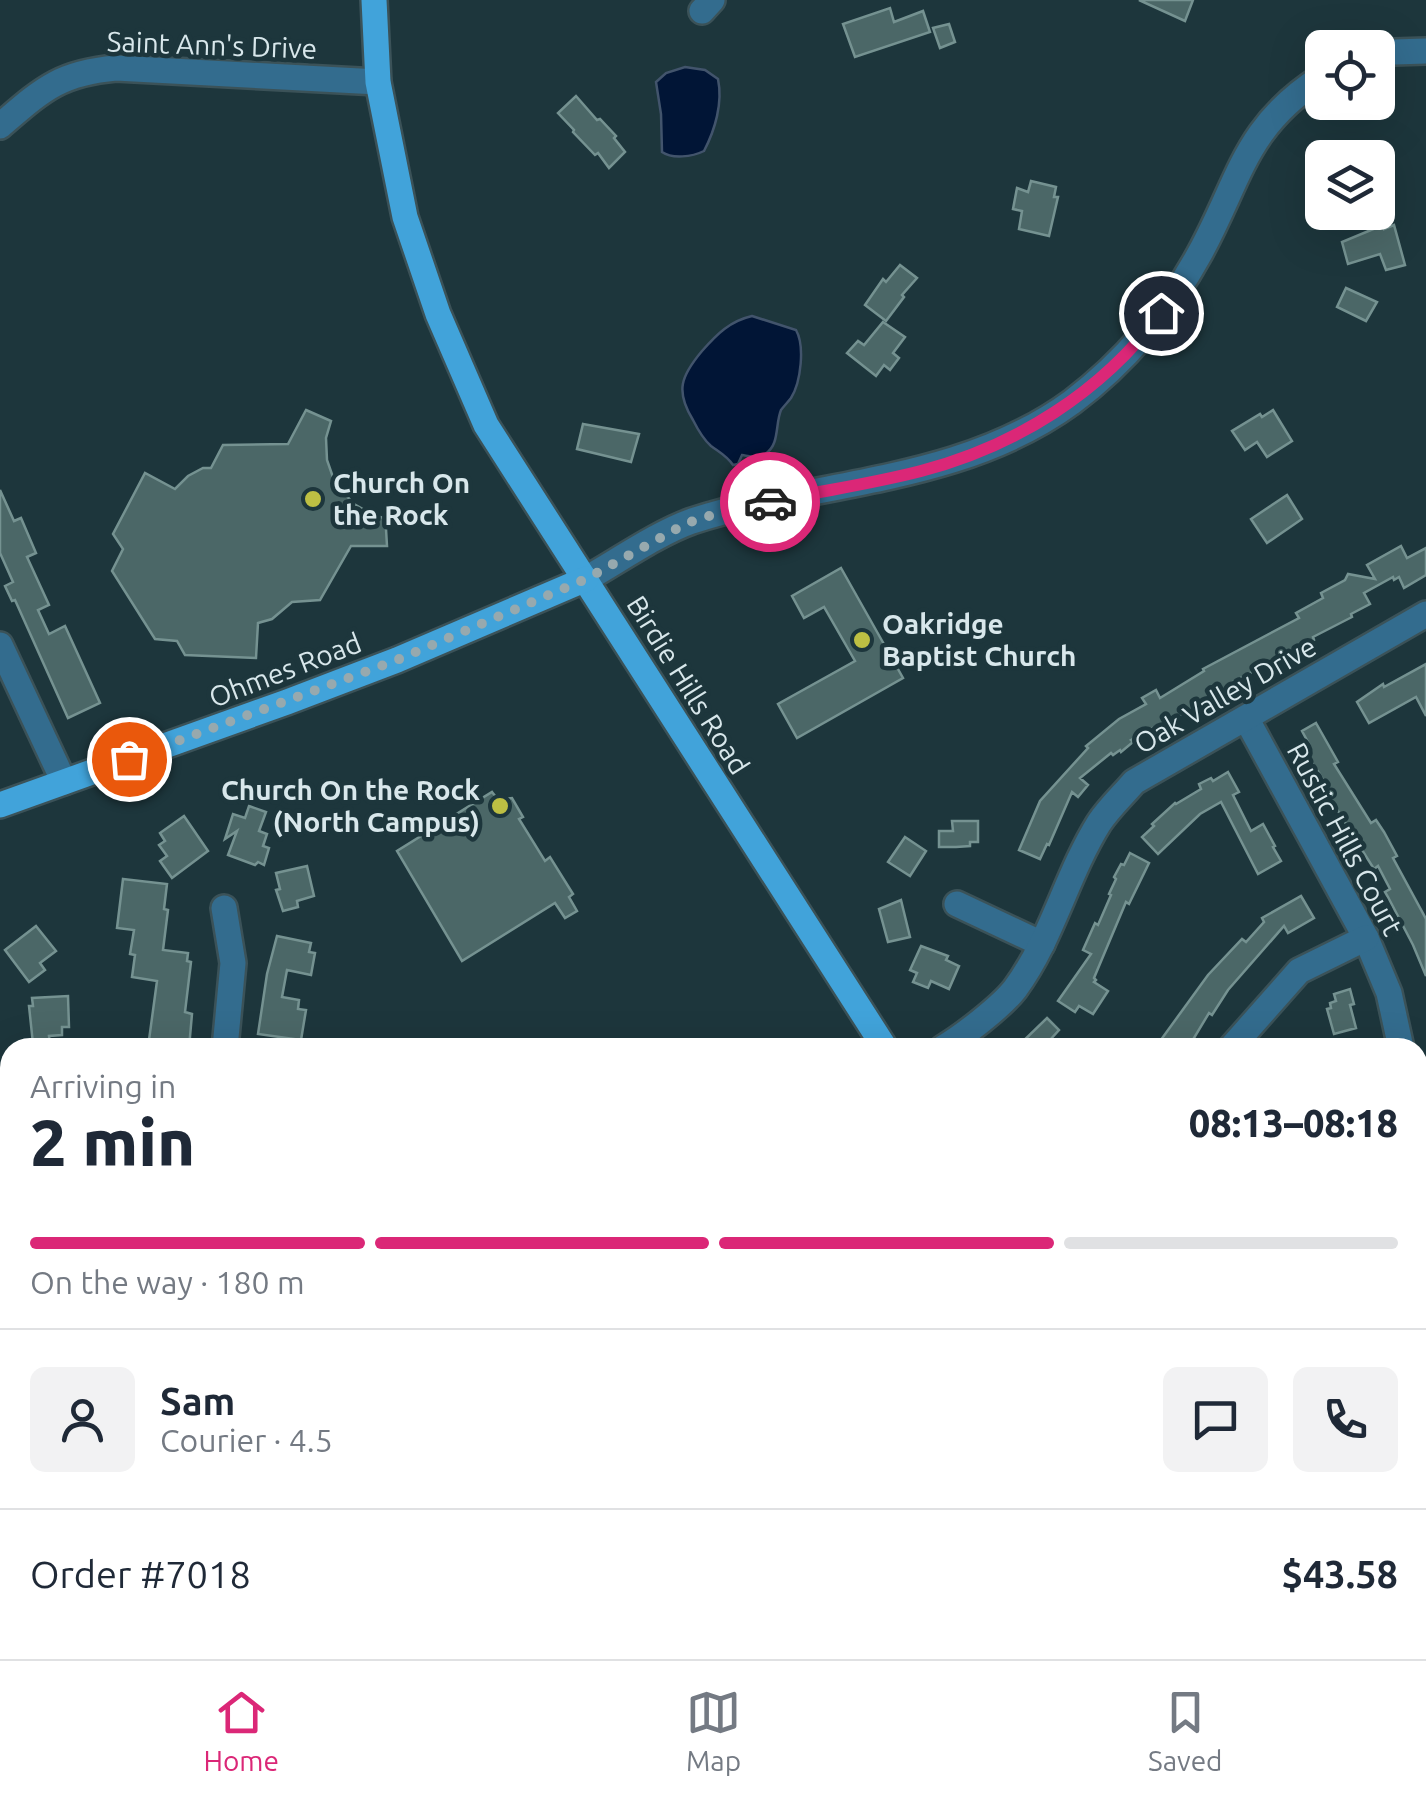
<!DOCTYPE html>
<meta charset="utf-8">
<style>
body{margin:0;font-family:Ubuntu,sans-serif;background:#f2f2f3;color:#1f2937;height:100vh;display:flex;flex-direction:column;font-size:38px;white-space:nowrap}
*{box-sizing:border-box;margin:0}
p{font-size:32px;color:#747a83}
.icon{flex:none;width:55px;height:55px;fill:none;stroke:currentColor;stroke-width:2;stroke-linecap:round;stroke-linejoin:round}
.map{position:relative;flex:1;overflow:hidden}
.panel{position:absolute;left:0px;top:1038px;width:1428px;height:622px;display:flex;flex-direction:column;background:#fff;border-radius:30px 30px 0 0;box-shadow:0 10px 40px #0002}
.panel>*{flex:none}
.buttons{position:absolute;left:1305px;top:30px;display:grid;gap:20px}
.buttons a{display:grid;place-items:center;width:90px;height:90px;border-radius:15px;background:#fff;box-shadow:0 10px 40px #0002;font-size:50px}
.pin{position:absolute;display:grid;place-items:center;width:85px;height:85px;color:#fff;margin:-42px;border:5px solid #fff;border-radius:50%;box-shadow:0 2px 10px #0007}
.courier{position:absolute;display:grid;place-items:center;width:100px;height:100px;margin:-50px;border:8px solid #db2777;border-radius:50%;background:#fff;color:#222;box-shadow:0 2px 12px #0007}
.headline em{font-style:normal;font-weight:800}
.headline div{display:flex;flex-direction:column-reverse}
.headline{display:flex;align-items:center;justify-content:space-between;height:170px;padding:0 30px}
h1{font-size:65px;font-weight:800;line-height:75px}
.bar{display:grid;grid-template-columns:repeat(4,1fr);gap:15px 10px;align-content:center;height:120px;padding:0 30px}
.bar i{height:12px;border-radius:8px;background:#e0e1e3}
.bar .active{background:#db2777}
.bar p{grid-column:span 4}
.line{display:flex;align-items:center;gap:25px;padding:0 30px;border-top:2px solid #e0e1e3}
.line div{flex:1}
.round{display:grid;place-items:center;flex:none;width:105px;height:105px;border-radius:15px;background:#f2f2f3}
.menu{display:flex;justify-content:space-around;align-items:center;height:140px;border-top:2px solid #e0e1e3;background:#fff;font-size:28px;color:#747a83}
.menu a{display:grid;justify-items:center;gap:5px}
.menu .active{color:#db2777}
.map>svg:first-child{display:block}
.green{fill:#1d5866}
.water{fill:#011536;stroke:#42546c;stroke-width:2.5}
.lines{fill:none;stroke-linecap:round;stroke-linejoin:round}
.stream{stroke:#42546c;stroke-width:5}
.building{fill:#4b6767;stroke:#759291;stroke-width:2.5}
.minor-casing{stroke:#3b5258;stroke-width:30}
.major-casing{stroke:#3b5258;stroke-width:30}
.minor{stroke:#336c8e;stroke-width:25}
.major{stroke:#41a3da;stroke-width:25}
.done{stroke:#97a9ae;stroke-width:10;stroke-dasharray:0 18}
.route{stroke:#db2777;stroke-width:12}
.poi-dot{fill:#bdbf43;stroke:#1d363c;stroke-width:4}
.labels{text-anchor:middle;stroke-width:9;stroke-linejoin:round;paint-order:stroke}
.street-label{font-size:28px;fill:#d8e7eb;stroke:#1d363c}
.poi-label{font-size:28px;font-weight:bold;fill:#d8e7eb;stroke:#1d363c;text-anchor:start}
</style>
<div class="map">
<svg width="1426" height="1659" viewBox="0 0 1426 1659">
<rect width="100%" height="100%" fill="#1d363c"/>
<!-- green -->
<path class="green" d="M1044,1650H1120L1117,1659H1040Z"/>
<!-- water -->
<g class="water">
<path d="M685,67L705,70L718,79C723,103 715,130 704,151C692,157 672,159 662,152L661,114L656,82L666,73Z"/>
<path d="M752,316L796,330C805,346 801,382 791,398C788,402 784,406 781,410C775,424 780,445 765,454C758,459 749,456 742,455L738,464L733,465C727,456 719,452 711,446C703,439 697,428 693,420C675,391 681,376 702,351C717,334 730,321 752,316Z"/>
</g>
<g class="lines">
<!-- stream -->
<path class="stream" d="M1051,1659L1054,1650"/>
</g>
<!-- building -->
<g class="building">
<path d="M1139,0H1193L1185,21Z"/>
<path d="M890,8L894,22L923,11L930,32L855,57L843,24Z"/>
<path d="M949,24L955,42L940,48L933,28Z"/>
<path d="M576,96L597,120L600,119L616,136L614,138L625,152L609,168L598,153L595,155L573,132L574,130L558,113Z"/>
<path d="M1031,181L1056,187L1054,197H1058L1049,236L1019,229L1022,211L1013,209L1017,188L1028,192Z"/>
<path d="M1383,225L1384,229L1394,225L1405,265L1386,270L1380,254L1348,264L1342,242Z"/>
<path d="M900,265L917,278L902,295L904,297L886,321L865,305L883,279L886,282Z"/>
<path d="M1346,288L1377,302L1366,321L1337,307Z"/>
<path d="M883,322L905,337L893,353L899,358L890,370L884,365L876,376L847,353L858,341L864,345Z"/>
<path d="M306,410L331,421L326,438L327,460L335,483L354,504L375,516L390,519L386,529L387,546H351L320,600L292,602L272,619L258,623L256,658L185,655L177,641L155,639L112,571L123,549L113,534L145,473L175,489L188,476L203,468H211L223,445L288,444Z"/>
<path d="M1273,410L1292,441L1267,457L1257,442L1245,450L1232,431L1260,414L1262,417Z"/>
<path d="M583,424L639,434L631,462L577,449Z"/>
<path d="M0,490L14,521L21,518L36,553L27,557L49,605L38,610L49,634L65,626L100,703L68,718L15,600L12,601L5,586L13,582L0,553Z"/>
<path d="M1287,495L1302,519L1267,543L1251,519Z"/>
<path d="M1401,546L1407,558L1426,548V575L1404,588L1399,577L1394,580L1393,577L1364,593L1370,604L1351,614L1352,617L1313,637L1314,640L1231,683L1233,686L1208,702L1206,700L1159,728L1158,725L1131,740L1133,742L1121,752L1120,750L1113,755L1111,753L1080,778L1088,785L1078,797L1072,792L1049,845L1047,844L1040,859L1019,850L1040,801L1088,748L1086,746L1119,719L1146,704L1142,698L1156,690L1160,698L1204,671L1203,669L1299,618L1296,613L1323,598L1321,593L1345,580L1348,574L1375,579L1367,565Z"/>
<path d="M841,568L903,678L797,738L778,704L855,661L824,607L804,618L792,596Z"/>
<path d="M1426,664V716L1416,697L1369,723L1357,702L1383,684L1384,687Z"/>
<path d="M1316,723L1338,762L1334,764L1371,823L1376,820L1384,832L1397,856L1393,858L1426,919V976L1413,945L1388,897L1385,892L1390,889L1378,866L1374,869L1362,850L1330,798L1333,797L1319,773L1301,748L1309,744L1302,731Z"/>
<path d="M1228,772L1239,792L1233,795L1251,831L1263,824L1275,846L1273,847L1281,861L1258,874L1221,802L1200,814L1158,854L1142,837L1154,826L1152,824L1175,803L1176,804L1201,789L1199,784L1211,778L1213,781Z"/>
<path d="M492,792L496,797L504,799L512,798L523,817L519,819L545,861L550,857L573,894L569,897L577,911L565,918L555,903L462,961L397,851Z"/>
<path d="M249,806L266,812L259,831L267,834L263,846L269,848L264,865L258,862L255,865L228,855L237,831L225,839L233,814L245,818Z"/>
<path d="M184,816L208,851L172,878L160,861L167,856L159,845L165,841L160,833Z"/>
<path d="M952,821H978V842H970V846L956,847H939V831H953Z"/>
<path d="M905,837L926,851L910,876L888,862Z"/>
<path d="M1130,853L1149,863L1129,904L1126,902L1094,978L1096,980L1094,982L1108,991L1093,1014L1079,1006L1075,1012L1058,1001L1091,954L1083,950L1095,923L1098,925L1111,895L1109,894L1116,879L1114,877L1121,864L1124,865Z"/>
<path d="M307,866L314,896L297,901L298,907L283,911L276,890L280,889L276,873Z"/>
<path d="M123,879L167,884L164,909L168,910L163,950L188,953L187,961L191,962L185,1012L192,1014L189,1048H157L158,1041L149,1040L157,981L132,977L135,955L130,954L134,930L117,928Z"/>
<path d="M1301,896L1314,918L1288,933L1284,926L1228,990L1212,1015L1209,1013L1188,1048H1155L1208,975L1242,939L1246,942L1264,922L1262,918Z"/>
<path d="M901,900L910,937L888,942L879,909Z"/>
<path d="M36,926L56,951L40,963L45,970L29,982L5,950Z"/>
<path d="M277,936L311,943L309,952L315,953L311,975L287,970L282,997L299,1000L298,1009L306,1010L301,1040L258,1034L267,974Z"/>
<path d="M921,946L948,956L946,960L959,966L949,989L931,981L928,988L913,982L917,973L910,970Z"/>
<path d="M1350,989L1354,1004L1350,1005L1356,1028L1334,1034L1327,1009L1331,1008L1330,1003L1336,1001L1334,994Z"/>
<path d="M68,996L69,1027H62V1035L49,1036L50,1043L33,1044L29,1006H33L32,998Z"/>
<path d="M1047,1018L1059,1030L1050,1040L1057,1048H1016Z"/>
</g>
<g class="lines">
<!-- minor casing -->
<g class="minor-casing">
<g id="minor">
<path d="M702,11L712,0"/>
<path d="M1378,55L1394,52L1426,51"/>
<path d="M0,126C42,90 59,73 116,68L378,82"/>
<path d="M586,579C618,561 658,533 692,521C819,480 960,484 1072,402C1124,363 1169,310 1200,253C1241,178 1244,127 1322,77"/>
<path d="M0,645L64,782"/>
<path d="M1246,718L1366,938L1389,993L1401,1048"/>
<path d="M957,904L1042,944"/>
<path d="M224,908L233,963L225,1048"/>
<path d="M943,1048C963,1036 1001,1007 1015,989C1052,939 1066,876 1099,823C1109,808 1123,795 1134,782L1426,614"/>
<path d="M1231,1048L1299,971L1366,938"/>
<path d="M0,1213L10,1212"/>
<path d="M0,1233L10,1306"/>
<path d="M1418,1442L1426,1440"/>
<path d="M0,1557L10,1558"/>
<path d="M238,1650V1659"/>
<path d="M695,1650V1659"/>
</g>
</g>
<!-- major casing -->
<g class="major-casing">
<g id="major">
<path d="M374,0L378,82L405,217L438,314L486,425L885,1048"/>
<path d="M0,805L287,702L397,660L586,579"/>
<path d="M1313,1650L1319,1659"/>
</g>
</g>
<!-- minor -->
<use href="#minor" class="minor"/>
<!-- major -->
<use href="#major" class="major"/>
</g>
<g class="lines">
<!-- done -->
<path class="done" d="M129,759L397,660L586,579L687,523L722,512L770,502"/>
<!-- route -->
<path class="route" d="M770,502C820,491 871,484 921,471C1016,446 1101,393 1161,313"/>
</g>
<!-- markers -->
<g class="poi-dot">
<circle cx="313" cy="499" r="10"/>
<circle cx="862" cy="640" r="10"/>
<circle cx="500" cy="806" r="10"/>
</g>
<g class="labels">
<!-- street labels -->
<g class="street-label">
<text transform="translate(212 45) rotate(2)" y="10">Saint Ann's Drive</text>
<text transform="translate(285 670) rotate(-21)" y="10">Ohmes Road</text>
<text transform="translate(688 685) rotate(58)" y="10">Birdie Hills Road</text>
<text transform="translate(1225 695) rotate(-30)" y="10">Oak Valley Drive</text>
<text transform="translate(1345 839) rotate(62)" y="10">Rustic Hills Court</text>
</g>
<!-- poi labels -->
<g class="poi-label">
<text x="333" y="493">Church On<tspan x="333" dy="32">the Rock</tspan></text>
<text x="882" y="634">Oakridge<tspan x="882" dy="32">Baptist Church</tspan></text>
<text x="480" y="800" text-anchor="end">Church On the Rock<tspan x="480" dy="32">(North Campus)</tspan></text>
</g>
</g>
</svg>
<div class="buttons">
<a><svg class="icon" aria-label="locate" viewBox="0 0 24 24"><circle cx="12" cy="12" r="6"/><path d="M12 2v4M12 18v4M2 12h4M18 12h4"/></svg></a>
<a><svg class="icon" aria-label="layers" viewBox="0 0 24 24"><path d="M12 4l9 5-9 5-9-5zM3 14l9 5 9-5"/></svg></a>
</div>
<div class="pin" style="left:129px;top:759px;background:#ea580c"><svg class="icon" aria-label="bag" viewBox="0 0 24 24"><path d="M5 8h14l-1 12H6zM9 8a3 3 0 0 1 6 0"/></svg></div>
<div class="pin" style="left:1161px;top:313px;background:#1f2937"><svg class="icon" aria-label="home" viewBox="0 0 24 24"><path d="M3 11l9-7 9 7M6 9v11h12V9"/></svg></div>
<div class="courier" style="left:770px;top:502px"><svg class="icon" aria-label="car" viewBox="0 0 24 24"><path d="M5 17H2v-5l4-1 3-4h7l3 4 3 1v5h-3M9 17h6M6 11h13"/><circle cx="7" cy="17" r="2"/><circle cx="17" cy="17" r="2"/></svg></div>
<section class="panel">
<div class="headline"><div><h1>2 min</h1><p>Arriving in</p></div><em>08:13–08:18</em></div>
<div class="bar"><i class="active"></i><i class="active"></i><i class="active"></i><i></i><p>On the way · 180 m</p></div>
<div class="line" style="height:180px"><a class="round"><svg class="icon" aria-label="person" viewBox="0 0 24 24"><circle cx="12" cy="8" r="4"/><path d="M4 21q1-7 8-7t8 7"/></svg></a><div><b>Sam</b><p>Courier · 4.5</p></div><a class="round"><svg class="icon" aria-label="chat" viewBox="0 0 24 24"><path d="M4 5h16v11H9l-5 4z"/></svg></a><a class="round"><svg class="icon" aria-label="phone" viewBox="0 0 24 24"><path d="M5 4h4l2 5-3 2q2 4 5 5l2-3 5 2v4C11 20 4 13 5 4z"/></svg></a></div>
<div class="line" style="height:130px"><div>Order #7018</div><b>$43.58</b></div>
</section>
</div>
<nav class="menu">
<a class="active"><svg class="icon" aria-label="home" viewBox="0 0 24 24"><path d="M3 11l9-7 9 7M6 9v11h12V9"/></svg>Home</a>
<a><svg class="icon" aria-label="map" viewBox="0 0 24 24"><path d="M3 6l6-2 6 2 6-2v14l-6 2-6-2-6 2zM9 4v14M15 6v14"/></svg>Map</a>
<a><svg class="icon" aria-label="saved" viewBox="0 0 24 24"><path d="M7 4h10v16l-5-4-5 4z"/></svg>Saved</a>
</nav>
